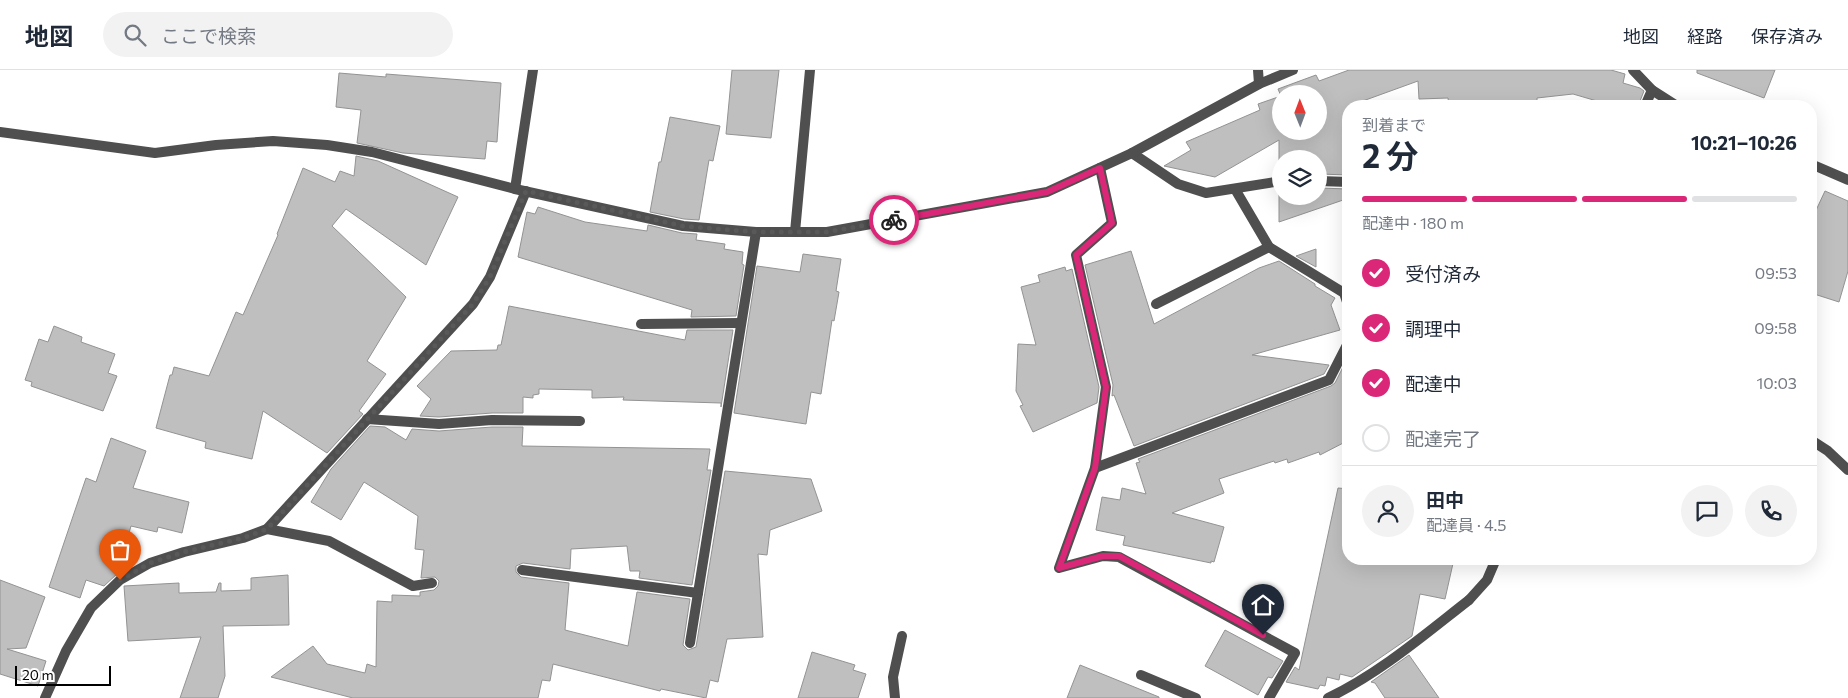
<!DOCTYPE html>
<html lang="ja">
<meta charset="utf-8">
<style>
body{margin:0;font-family:Commissioner,"Noto Sans JP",sans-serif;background:#f2f2f3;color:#1f2937;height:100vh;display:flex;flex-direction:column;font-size:19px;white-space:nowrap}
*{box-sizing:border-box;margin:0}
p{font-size:16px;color:#747a83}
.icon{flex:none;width:28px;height:28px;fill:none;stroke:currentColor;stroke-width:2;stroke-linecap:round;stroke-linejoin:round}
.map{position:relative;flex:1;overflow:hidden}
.sheet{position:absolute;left:1342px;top:30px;width:475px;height:465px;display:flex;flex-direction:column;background:#fff;border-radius:20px;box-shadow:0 5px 20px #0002}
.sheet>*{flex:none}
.needle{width:32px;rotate:359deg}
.buttons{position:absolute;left:1272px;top:15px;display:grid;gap:10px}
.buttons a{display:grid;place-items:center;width:55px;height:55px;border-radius:50%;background:#fff;box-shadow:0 5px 20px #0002;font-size:25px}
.scale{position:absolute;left:15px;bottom:12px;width:96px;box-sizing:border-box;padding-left:5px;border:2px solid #000;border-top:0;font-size:14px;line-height:18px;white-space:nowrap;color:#000;-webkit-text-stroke:4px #fff;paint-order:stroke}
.pin{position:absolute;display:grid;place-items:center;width:42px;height:42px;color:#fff;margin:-51px -21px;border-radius:50% 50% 50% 0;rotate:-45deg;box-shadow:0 0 5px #0007}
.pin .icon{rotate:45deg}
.courier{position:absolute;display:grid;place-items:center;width:50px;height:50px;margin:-25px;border:4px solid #db2777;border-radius:50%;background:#fff;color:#222;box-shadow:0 1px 6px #0007}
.summary em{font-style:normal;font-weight:700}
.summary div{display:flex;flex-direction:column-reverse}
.summary{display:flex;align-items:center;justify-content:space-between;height:85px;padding:0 20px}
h1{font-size:32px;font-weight:700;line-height:38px}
.bar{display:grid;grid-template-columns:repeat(4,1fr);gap:8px 5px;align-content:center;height:60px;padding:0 20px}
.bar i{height:6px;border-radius:4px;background:#e0e1e3}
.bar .selected{background:#db2777}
.bar p{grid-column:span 4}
.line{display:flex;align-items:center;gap:12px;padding:0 20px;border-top:1px solid #e0e1e3}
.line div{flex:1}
.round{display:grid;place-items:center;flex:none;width:52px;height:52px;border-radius:26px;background:#f2f2f3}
ol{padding:0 20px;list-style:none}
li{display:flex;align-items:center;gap:15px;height:55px}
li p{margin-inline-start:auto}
li .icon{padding:5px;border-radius:50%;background:#db2777;color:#fff;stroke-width:4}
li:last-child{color:#747a83}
li i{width:28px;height:28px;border:2px solid #e0e1e3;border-radius:50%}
header{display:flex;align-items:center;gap:30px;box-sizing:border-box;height:70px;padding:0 25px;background:#fff;border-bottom:1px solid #e0e1e3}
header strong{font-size:24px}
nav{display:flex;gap:28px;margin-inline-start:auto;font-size:18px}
.search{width:350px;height:45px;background:#f2f2f3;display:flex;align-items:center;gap:12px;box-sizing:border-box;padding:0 18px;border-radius:28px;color:#747a83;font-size:19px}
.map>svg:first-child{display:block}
.building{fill:#bfbfbf;stroke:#939393;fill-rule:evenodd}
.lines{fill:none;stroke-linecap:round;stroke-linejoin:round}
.lane{stroke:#4f4f4f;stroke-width:10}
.street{stroke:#4f4f4f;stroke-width:10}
.done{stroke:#595959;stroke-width:5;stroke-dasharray:0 9}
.route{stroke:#db2777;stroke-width:6}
</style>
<header>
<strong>地図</strong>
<div class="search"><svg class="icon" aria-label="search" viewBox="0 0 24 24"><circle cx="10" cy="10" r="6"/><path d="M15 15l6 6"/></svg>ここで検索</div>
<nav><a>地図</a><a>経路</a><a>保存済み</a></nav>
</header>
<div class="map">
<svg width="1848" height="628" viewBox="0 0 1848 628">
<rect width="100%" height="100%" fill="#fff"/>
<!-- building -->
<g class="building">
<path d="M732,0H779L771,68L726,64Z"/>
<path d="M1349,0H1611L1625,4L1623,13L1640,18L1644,21L1638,36H1614L1573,24L1537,28V33L1505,36H1449L1448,28L1419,29L1418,11L1349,36V105L1319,104V89H1281V104H1279V70L1215,107L1164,96L1191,80L1186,72L1260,40L1258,34L1281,26L1278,19L1316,5L1319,11ZM1281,24H1319V61H1281Z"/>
<path d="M1697,0H1775L1764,28L1697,3Z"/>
<path d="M339,3L386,7V4L501,13L497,72L487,71L485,89L403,83L357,73L361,40L336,37Z"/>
<path d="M670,47L720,56L713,91L709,90L699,150L684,149L650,142L659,92H661Z"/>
<path d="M356,86L378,91L458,127L426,195L346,139L332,156L406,227L367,291L386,304L359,341L363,344L327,383L263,341L252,389L205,378L206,372L156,358L170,305H172L174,297L209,306L236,242L243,245L278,165L277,164L303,98L335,112L340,101L354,106Z"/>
<path d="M1279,118H1281V126H1319V118L1349,119V128L1279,152Z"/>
<path d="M1825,121L1848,131V201L1839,232L1811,223V151Z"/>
<path d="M538,137L585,152L647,161L648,155L682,163L697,164L696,170L725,174L724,179L743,182L742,194L744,195L736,246L691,247L692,240L518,187L527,142L535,144Z"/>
<path d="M1316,179V197L1296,186Z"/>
<path d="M1131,181L1154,254L1259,198L1279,191L1315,214V216L1335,228L1331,235L1340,260L1252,285L1329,295L1324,304L1134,376L1114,325L1112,326L1113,315L1085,195Z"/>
<path d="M803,184L841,189L836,221L839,222L834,251L832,250L821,324L811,322L806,354L734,343L757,196L800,202Z"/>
<path d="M1065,197L1066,201L1072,199L1099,317L1097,333L1033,362L1020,336L1023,335L1016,321L1018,274L1036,275L1021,217L1040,212L1038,205Z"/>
<path d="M509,236L685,270L687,260H733L721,337V333L623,330L624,327L592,328V320L539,319V324L533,325V328L523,327V343H492L439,347L420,346L431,329L417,316L451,281L497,280L498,275H501Z"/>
<path d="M54,256L82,267L81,272L115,284L108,303L117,306L103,341L31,316L32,312L25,310L39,269L48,272Z"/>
<path d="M1343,297L1349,298V370L1320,385L1319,382L1288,393L1287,389L1275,393L1274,391L1219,409L1224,423L1172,443L1224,457L1214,492L1211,491V493L1123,475L1125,466L1096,460L1102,427L1120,430L1122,418L1146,424L1136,393L1140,392L1138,389L1331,316L1335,313Z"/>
<path d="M370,356L385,357L406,370L412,359L439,361L492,357H523L522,376L710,379L707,400H711L692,515L639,508L640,501H630L627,476L571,479L570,499L523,493L516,496V502L521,507L569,513L565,560L628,576L637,522L690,529L683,575L688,580L696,577L725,401L811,409L822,441L770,460L767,485L758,484L763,567L727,569L718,612L710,610L706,628L661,619L660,621L553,594L550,611L542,610L538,628H353L271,607L313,576L327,594L365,603L367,594L376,597L377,531L392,532V525L420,526V522L434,520L438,516L439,511L435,507L421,508L424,480L415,479L418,446L364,412L341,450L311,432L331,399Z"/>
<path d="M111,368L146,381L133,418L189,432L182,463L158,457L157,462L131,456L117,504L104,516L86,510L80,528L49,517L86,408L96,412Z"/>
<path d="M1338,418L1349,419V489H1454L1445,529L1420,524L1412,566L1352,607L1340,604L1339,610L1327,607L1325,616L1320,615L1318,619L1286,612L1295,597L1299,600Z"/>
<path d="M288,505L289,555L223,556L225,606L218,628H180L201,567L128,571L124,516L179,513V523L216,522L219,513H221V521L251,520V508Z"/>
<path d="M0,510L45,527L26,578L7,579L46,591L38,616L0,604Z"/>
<path d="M1225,560L1283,591L1272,608L1268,607L1258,625L1205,596Z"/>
<path d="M812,582L855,595L853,600L866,604L858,628H798Z"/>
<path d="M1409,585L1439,628H1385L1375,613L1371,612Z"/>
<path d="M1080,595L1159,627V628H1067Z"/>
</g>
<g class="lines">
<!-- lane -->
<g class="lane">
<path d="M1132,83L1178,114L1206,123L1281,111"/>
<path d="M1100,98L1112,153L1076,185L1106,317L1095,398L1059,498L1103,486L1119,487L1295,583L1269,628"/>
<path d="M1319,111L1349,112"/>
<path d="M1235,119L1269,177L1344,223L1349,238"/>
<path d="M1156,234L1269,177"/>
<path d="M641,254L741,253"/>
<path d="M1095,398L1329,310L1349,271"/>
<path d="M267,459L329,471L413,516L432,513"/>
<path d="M522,500L698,523"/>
<path d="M1141,605L1196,628"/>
<path d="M1328,628C1380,603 1424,565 1469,530"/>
</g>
<!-- street -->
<g class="street">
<path d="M1258,0L1259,14"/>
<path d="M1633,0L1652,20L1677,36"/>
<path d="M1645,36L1652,20"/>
<path d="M0,62L155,83L216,75L273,71L327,75L372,82L515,119L683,156L756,162H827L1047,122L1132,83L1259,14L1293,0"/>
<path d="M1811,94L1848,110"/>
<path d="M515,119L533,0"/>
<path d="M795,162L810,0"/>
<path d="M367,349L439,354L492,350L580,351"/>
<path d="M1811,370L1828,381L1848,400"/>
<path d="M1469,530L1487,510L1496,489"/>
<path d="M690,573L756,162"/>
<path d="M45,628L66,581L91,538L120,510L150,493L184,482L243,468L267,459L473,234L490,207L526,121"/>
<path d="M895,628L893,607L902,566"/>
</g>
</g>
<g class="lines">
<!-- done -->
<path class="done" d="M120,510L150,493L184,482L243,468L267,459L473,234L490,207L526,121L683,156L756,162H827L894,150"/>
<!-- route -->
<path class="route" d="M894,150L1047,122L1100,98L1112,153L1076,185L1106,317L1095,398L1059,498L1103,486H1119L1263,565"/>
</g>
</svg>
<div class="buttons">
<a><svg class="needle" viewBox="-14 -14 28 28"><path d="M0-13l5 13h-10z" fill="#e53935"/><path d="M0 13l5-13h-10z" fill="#747a83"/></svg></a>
<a><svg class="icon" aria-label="layers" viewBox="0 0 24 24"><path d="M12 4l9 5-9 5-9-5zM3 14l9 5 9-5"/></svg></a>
</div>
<div class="scale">20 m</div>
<div class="pin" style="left:120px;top:510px;background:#ea580c"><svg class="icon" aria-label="bag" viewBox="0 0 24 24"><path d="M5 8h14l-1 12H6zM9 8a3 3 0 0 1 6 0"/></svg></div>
<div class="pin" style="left:1263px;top:565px;background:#1f2937"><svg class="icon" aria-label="home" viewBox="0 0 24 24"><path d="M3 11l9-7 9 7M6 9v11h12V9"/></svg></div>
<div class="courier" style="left:894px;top:150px"><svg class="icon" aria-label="bike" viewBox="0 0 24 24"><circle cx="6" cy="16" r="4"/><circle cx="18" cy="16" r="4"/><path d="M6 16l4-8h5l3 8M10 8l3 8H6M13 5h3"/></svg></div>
<section class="sheet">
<div class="summary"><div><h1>2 分</h1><p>到着まで</p></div><em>10:21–10:26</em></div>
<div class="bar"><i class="selected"></i><i class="selected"></i><i class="selected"></i><i></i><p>配達中 · 180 m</p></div>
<ol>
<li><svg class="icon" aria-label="check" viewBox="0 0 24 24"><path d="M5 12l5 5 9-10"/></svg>受付済み<p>09:53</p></li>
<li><svg class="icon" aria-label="check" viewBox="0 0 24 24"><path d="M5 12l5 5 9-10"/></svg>調理中<p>09:58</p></li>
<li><svg class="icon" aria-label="check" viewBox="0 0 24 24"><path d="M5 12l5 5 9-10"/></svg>配達中<p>10:03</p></li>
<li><i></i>配達完了</li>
</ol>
<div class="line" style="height:90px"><a class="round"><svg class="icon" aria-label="person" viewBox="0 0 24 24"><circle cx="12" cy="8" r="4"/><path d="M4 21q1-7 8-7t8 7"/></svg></a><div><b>田中</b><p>配達員 · 4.5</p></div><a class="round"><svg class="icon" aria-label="chat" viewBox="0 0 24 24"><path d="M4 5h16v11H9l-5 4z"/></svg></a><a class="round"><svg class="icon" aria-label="phone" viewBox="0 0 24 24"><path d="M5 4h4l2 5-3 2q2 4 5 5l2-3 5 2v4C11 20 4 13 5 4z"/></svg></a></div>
</section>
</div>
